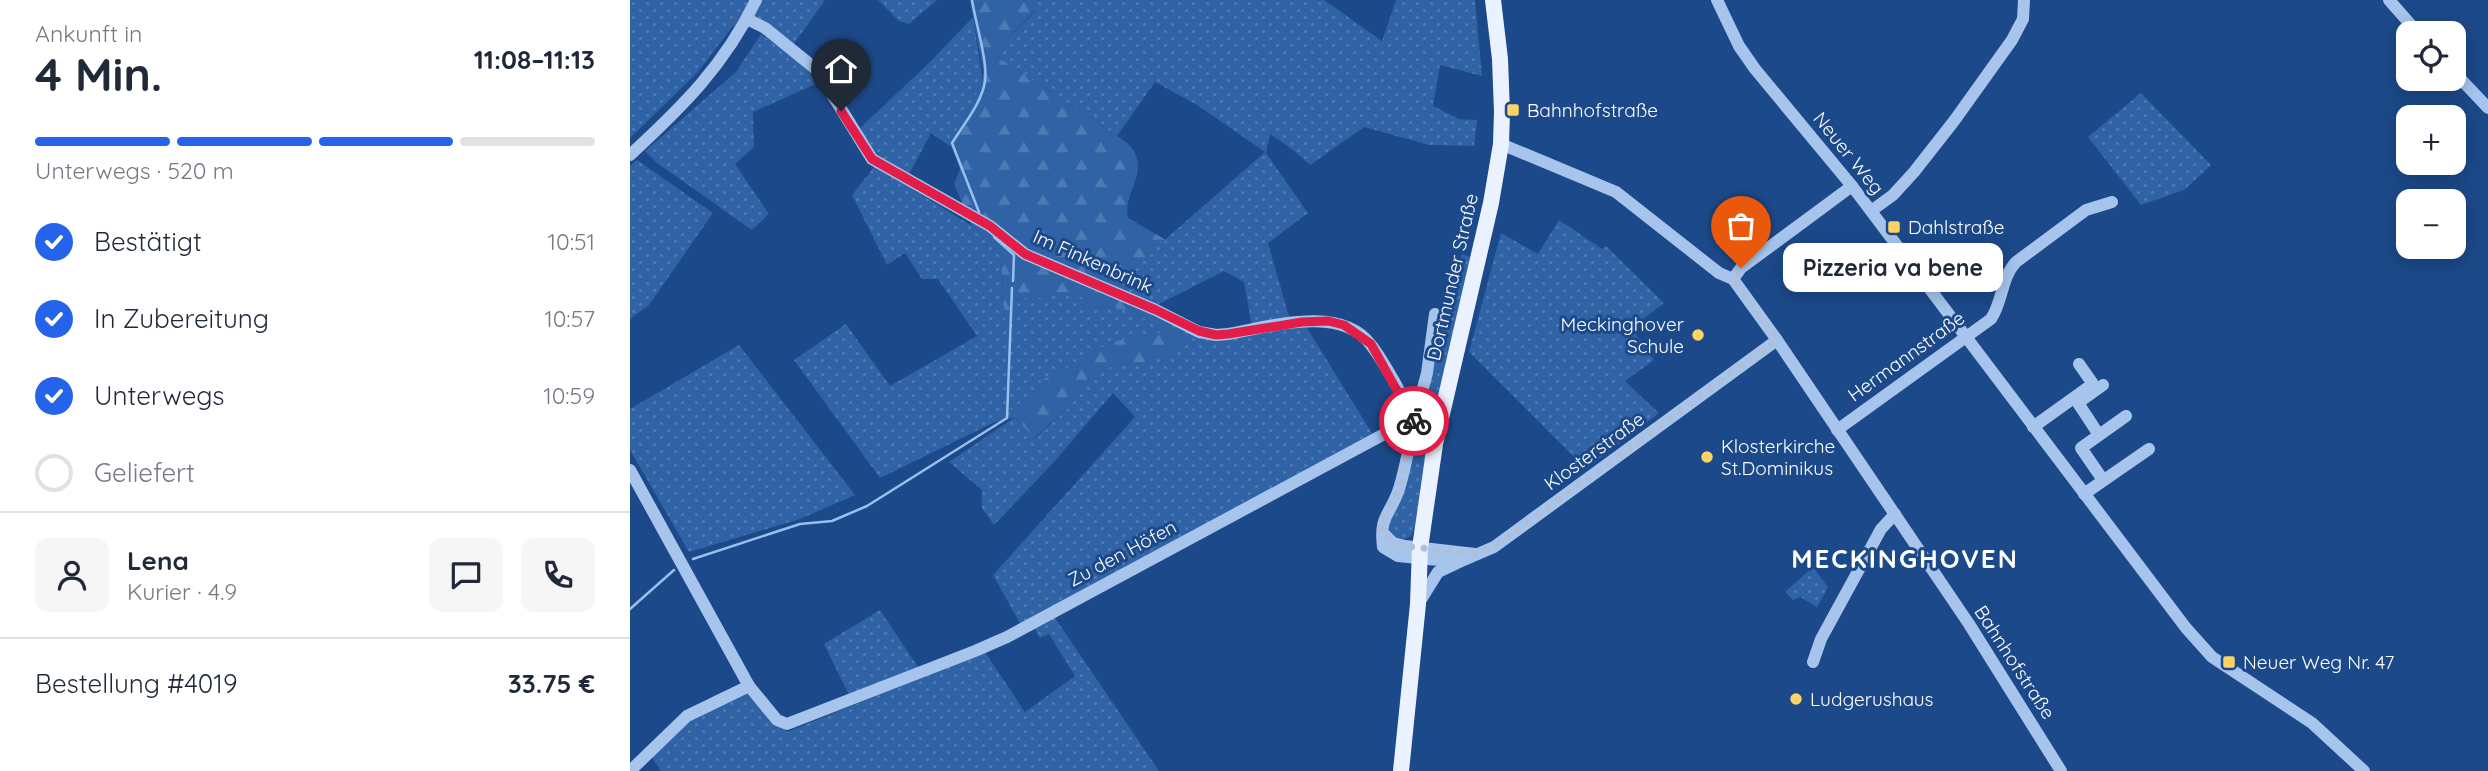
<!DOCTYPE html>
<html lang="de">
<meta charset="utf-8">
<style>
body{margin:0;font-family:Quicksand,sans-serif;background:#f6f6f7;color:#1f2937;height:100vh;display:flex;flex-direction:column;font-size:26px;white-space:nowrap}
*{box-sizing:border-box;margin:0}
p{font-size:23px;color:#747a83}
.icon{flex:none;width:38px;height:38px;fill:none;stroke:currentColor;stroke-width:2;stroke-linecap:round;stroke-linejoin:round}
.map{position:relative;flex:1;overflow:hidden}
.details{display:flex;flex-direction:column;background:#fff;width:630px}
.details>*{flex:none}
.tools{position:absolute;left:1766px;top:21px;display:grid;gap:14px}
.tools a{display:grid;place-items:center;width:70px;height:70px;border-radius:14px;background:#fff;box-shadow:0 4px 18px #0003;font-size:35px}
.pin{position:absolute;display:grid;place-items:center;width:60px;height:60px;color:#fff;margin:-72px -30px;border-radius:50% 50% 50% 0;rotate:-45deg;box-shadow:0 0 7px #0007}
.pin .icon{rotate:45deg}
.courier{position:absolute;display:grid;place-items:center;width:70px;height:70px;margin:-35px;border:5px solid #e11d48;border-radius:50%;background:#fff;color:#222;box-shadow:0 2px 9px #0007}
.bubble{position:absolute;height:49px;border-radius:14px;background:#fff;box-shadow:0 4px 18px #0003;font-size:23px;font-weight:800;line-height:49px;text-align:center}
.headline em{font-style:normal;font-weight:800}
.headline div{display:flex;flex-direction:column-reverse}
.headline{display:flex;align-items:center;justify-content:space-between;height:119px;padding:0 35px}
h1{font-size:46px;font-weight:800;line-height:52px}
.bar{display:grid;grid-template-columns:repeat(4,1fr);gap:10px 7px;align-content:center;height:84px;padding:0 35px}
.bar i{height:9px;border-radius:5px;background:#e0e1e3}
.bar .active{background:#2563eb}
.bar p{grid-column:span 4}
.line{display:flex;align-items:center;gap:18px;padding:0 35px;border-top:2px solid #e0e1e3}
.line div{flex:1}
.round{display:grid;place-items:center;flex:none;width:74px;height:74px;border-radius:14px;background:#f6f6f7}
ol{padding:0 35px;list-style:none}
li{display:flex;align-items:center;gap:21px;height:77px}
li p{margin-inline-start:auto}
li .icon{padding:7px;border-radius:50%;background:#2563eb;color:#fff;stroke-width:4}
li:last-child{color:#747a83}
li i{width:38px;height:38px;border:4px solid #e0e1e3;border-radius:50%}
main{display:flex;flex:1;min-height:0}
.map>svg:first-child{display:block}
.grass{fill:url(#grass-dots)}
.forest{fill:url(#forest-firs)}
.lines{fill:none;stroke-linecap:round;stroke-linejoin:round}
.stream{stroke:#99bfee;stroke-width:2.5}
.minor{stroke:#a6c4ec;stroke-width:12}
.major{stroke:#ebf2ff;stroke-width:16}
.done{stroke:#b0bfd6;stroke-width:7;stroke-dasharray:0 12.6}
.route{stroke:#e11d48;stroke-width:9}
.poi-dot{fill:#fcd364;stroke:#1c4989;stroke-width:2.5}
.labels{text-anchor:middle;stroke-width:6;stroke-linejoin:round;paint-order:stroke}
.poi-label{font-size:19px;fill:#fff;stroke:#1c4989;text-anchor:start}
.street-label{font-size:19px;fill:#fff;stroke:#1c4989}
.district-label{font-size:26px;font-weight:bold;letter-spacing:2px;fill:#fff;stroke:#1c4989}
</style>
<main>
<section class="details">
<div class="headline"><div><h1>4 Min.</h1><p>Ankunft in</p></div><em>11:08–11:13</em></div>
<div class="bar"><i class="active"></i><i class="active"></i><i class="active"></i><i></i><p>Unterwegs · 520 m</p></div>
<ol>
<li><svg class="icon" aria-label="check" viewBox="0 0 24 24"><path d="M5 12l5 5 9-10"/></svg>Bestätigt<p>10:51</p></li>
<li><svg class="icon" aria-label="check" viewBox="0 0 24 24"><path d="M5 12l5 5 9-10"/></svg>In Zubereitung<p>10:57</p></li>
<li><svg class="icon" aria-label="check" viewBox="0 0 24 24"><path d="M5 12l5 5 9-10"/></svg>Unterwegs<p>10:59</p></li>
<li><i></i>Geliefert</li>
</ol>
<div class="line" style="height:126px"><a class="round"><svg class="icon" aria-label="person" viewBox="0 0 24 24"><circle cx="12" cy="8" r="4"/><path d="M4 21q1-7 8-7t8 7"/></svg></a><div><b>Lena</b><p>Kurier · 4.9</p></div><a class="round"><svg class="icon" aria-label="chat" viewBox="0 0 24 24"><path d="M4 5h16v11H9l-5 4z"/></svg></a><a class="round"><svg class="icon" aria-label="phone" viewBox="0 0 24 24"><path d="M5 4h4l2 5-3 2q2 4 5 5l2-3 5 2v4C11 20 4 13 5 4z"/></svg></a></div>
<div class="line" style="height:91px"><div>Bestellung #4019</div><b>33.75 €</b></div>
</section>
<div class="map">
<svg width="1858" height="771" viewBox="0 0 1858 771">
<defs>
<pattern id="grass-dots" width="8" height="8" patternUnits="userSpaceOnUse" patternTransform="scale(1.75)"><rect width="8" height="8" fill="#2f63a6"/><path d="M2 2h.1M6 6h.1" fill="none" stroke="#4e7ab3" stroke-width="1.8" stroke-linecap="round"/></pattern>
<pattern id="forest-firs" width="22" height="20" patternUnits="userSpaceOnUse" patternTransform="scale(1.75)"><rect width="22" height="20" fill="#2f63a6"/><path d="M5 1l3.5 6h-7zM16 11l3.5 6h-7z" fill="#4e7ab3"/></pattern>
</defs>
<rect width="100%" height="100%" fill="#1c4989"/>
<!-- grass -->
<g class="grass">
<path d="M0,0H123L107,27L103,26L67,73L0,138Z"/>
<path d="M128,0H195L163,45L120,17Z"/>
<path d="M248,0H307L279,24L269,21Z"/>
<path d="M395,0H694L752,41L766,0H845L852,76L810,65L803,106L829,119L847,120L844,146L799,145L734,127L680,165L663,150L640,134L636,153L678,213L638,243L660,320L622,327L614,282L594,271L527,305L482,286L635,152L567,105L525,82L487,136L363,54L405,11Z"/>
<path d="M343,17L353,82L320,143L321,147L301,133L279,174L244,154L228,130L301,61Z"/>
<path d="M131,34L174,65L188,83L123,112L124,147L105,164L139,214L122,230L27,163L15,151L106,72Z"/>
<path d="M1511,93L1581,165L1554,190L1511,205L1458,137Z"/>
<path d="M7,160L83,213L19,305L0,319V166Z"/>
<path d="M245,166L342,226L370,246L375,320L385,301L392,298H412L433,292L454,297L459,308C488,305 513,312 533,333L486,341L464,351L447,367L436,368L405,396L398,398L365,422L250,478L164,360L216,324L260,386L347,336L308,279H292L275,253L257,265L222,195Z"/>
<path d="M929,220L972,249L976,246L1034,303L1001,328L1024,360L995,381L1029,413L956,469L839,352L871,233L908,254Z"/>
<path d="M832,254L843,258L801,424L790,421L812,310Z"/>
<path d="M674,323L743,435L391,625L363,575L505,417L483,393L423,463L364,525L352,508V490L319,462L385,417L405,438L439,407L459,375L485,365L515,363L553,325L568,333Z"/>
<path d="M109,345L225,495L170,519L59,552L0,450V409Z"/>
<path d="M789,427L800,429L785,526L781,536L770,541L757,531Z"/>
<path d="M1183,567L1198,587L1187,607L1170,597L1163,600L1155,592Z"/>
<path d="M250,610L290,670L220,697L194,644Z"/>
<path d="M423,615L529,771H31L21,756L44,733L65,717L117,694L157,732L355,652L395,712L445,676L419,634L410,638L403,626Z"/>
</g>
<!-- forest -->
<path class="forest" d="M340,0H395L405,10L363,54L496,142C525,169 492,190 498,218L536,240L483,286L553,325L549,353L515,363L485,365L460,375L439,407L404,438L385,417L365,422L398,398L405,396L412,380L436,368L447,367L464,351L486,341L532,332C512,312 487,305 459,308L454,297L433,292L412,298H392L385,301L386,322L375,320L370,246L342,226L324,184L330,169L320,143L353,82V70Z"/>
<g class="lines">
<!-- stream -->
<g class="stream">
<path d="M342,0C345,20 358,62 355,81C352,103 333,125 322,143L349,212"/>
<path d="M364,237L384,255L383,281"/>
<path d="M63,559L170,524L202,521L237,506L377,418L382,288"/>
<path d="M0,609L44,570"/>
</g>
<!-- minor -->
<g class="minor">
<path d="M1087,0L1109,46L1125,69L1222,186L1556,628L1582,657L1682,723L1734,771"/>
<path d="M1759,0L1788,33"/>
<path d="M117,19L135,28L187,70L242,159L360,226L395,254L526,310L569,332L586,335L598,334C639,327 711,304 741,345C758,367 770,394 785,418C780,442 776,466 769,489C760,516 749,515 753,547L768,556L829,562L864,547L1147,340"/>
<path d="M1824,72L1858,108"/>
<path d="M871,144L986,192L1089,273L1103,279L1147,340L1339,624L1431,771"/>
<path d="M0,155C52,107 95,65 126,0"/>
<path d="M1241,211L1263,195L1284,172L1324,121L1382,40L1393,19L1394,0"/>
<path d="M1103,279L1111,268L1222,186"/>
<path d="M785,418L797,373L805,314"/>
<path d="M1403,427L1463,384L1449,364"/>
<path d="M1207,430L1361,319C1373,301 1371,278 1386,262L1456,210L1482,202"/>
<path d="M1469,435L1448,403L1473,385"/>
<path d="M0,470L119,686"/>
<path d="M1473,480L1451,448L1496,416"/>
<path d="M1454,494L1519,449"/>
<path d="M753,533L763,543L775,546L845,554"/>
<path d="M790,601L808,572L827,563"/>
<path d="M1183,662L1191,639L1251,529L1265,514"/>
<path d="M0,771L57,716L119,686L147,720L157,724L345,651L377,637L771,425L784,422"/>
</g>
<!-- major -->
<path class="major" d="M771,771L788,604L790,548L805,444L861,203L871,144L872,112L870,59L863,0"/>
</g>
<g class="lines">
<!-- done -->
<path class="done" d="M784,421L768,492L758,508L751,529L763,543L775,546L845,554L864,547L1147,340L1103,279L1111,268"/>
<!-- route -->
<path class="route" d="M211,111L242,159L360,226L395,254L526,310L569,331L586,335L598,334L672,322L698,321L714,325L741,344L784,421"/>
</g>
<!-- markers -->
<g class="poi-dot">
<rect x="876" y="103" width="14" height="14" rx="3.5"/>
<rect x="1257" y="220" width="14" height="14" rx="3.5"/>
<circle cx="1068" cy="335" r="7"/>
<circle cx="1077" cy="457" r="7"/>
<rect x="1592" y="655" width="14" height="14" rx="3.5"/>
<circle cx="1166" cy="699" r="7"/>
</g>
<g class="labels">
<!-- poi labels -->
<g class="poi-label">
<text x="897" y="117">Bahnhofstraße</text>
<text x="1278" y="234">Dahlstraße</text>
<text x="1054" y="331" text-anchor="end">Meckinghover<tspan x="1054" dy="22">Schule</tspan></text>
<text x="1091" y="453">Klosterkirche<tspan x="1091" dy="22">St.Dominikus</tspan></text>
<text x="1613" y="669">Neuer Weg Nr. 47</text>
<text x="1180" y="706">Ludgerushaus</text>
</g>
<!-- street labels -->
<g class="street-label">
<text transform="translate(1219 153) rotate(51)" y="7">Neuer Weg</text>
<text transform="translate(463 261) rotate(24)" y="7">Im Finkenbrink</text>
<text transform="translate(822 277) rotate(-77)" y="7">Dortmunder Straße</text>
<text transform="translate(1276 356) rotate(-36)" y="7">Hermannstraße</text>
<text transform="translate(964 451) rotate(-36)" y="7">Klosterstraße</text>
<text transform="translate(492 553) rotate(-28)" y="7">Zu den Höfen</text>
<text transform="translate(1385 662) rotate(57)" y="7">Bahnhofstraße</text>
</g>
<!-- district labels -->
<g class="district-label">
<text x="1275" y="568">MECKINGHOVEN</text>
</g>
</g>
</svg>
<div class="tools">
<a><svg class="icon" aria-label="locate" viewBox="0 0 24 24"><circle cx="12" cy="12" r="6"/><path d="M12 2v4M12 18v4M2 12h4M18 12h4"/></svg></a>
<a>+</a>
<a>−</a>
</div>
<div class="pin" style="left:1111px;top:268px;background:#ea580c"><svg class="icon" aria-label="bag" viewBox="0 0 24 24"><path d="M5 8h14l-1 12H6zM9 8a3 3 0 0 1 6 0"/></svg></div>
<div class="pin" style="left:211px;top:111px;background:#1f2937"><svg class="icon" aria-label="home" viewBox="0 0 24 24"><path d="M3 11l9-7 9 7M6 9v11h12V9"/></svg></div>
<div class="courier" style="left:784px;top:421px"><svg class="icon" aria-label="bike" viewBox="0 0 24 24"><circle cx="6" cy="16" r="4"/><circle cx="18" cy="16" r="4"/><path d="M6 16l4-8h5l3 8M10 8l3 8H6M13 5h3"/></svg></div>
<div class="bubble" style="left:1153px;top:243px;width:220px">Pizzeria va bene</div>
</div>
</main>
